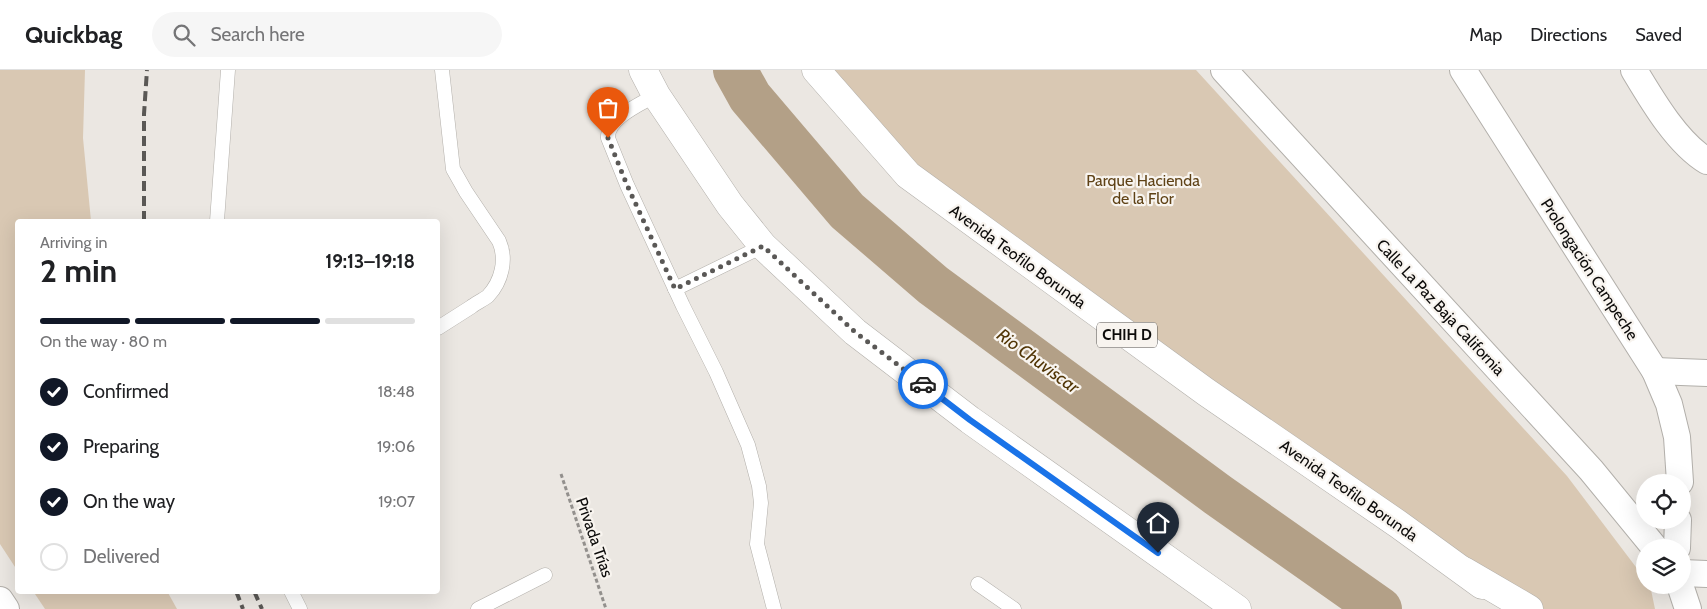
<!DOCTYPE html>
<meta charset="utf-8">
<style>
body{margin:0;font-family:Cabin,sans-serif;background:#f6f6f6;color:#202124;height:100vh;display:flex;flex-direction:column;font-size:19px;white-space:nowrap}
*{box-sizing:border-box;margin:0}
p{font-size:16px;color:#757577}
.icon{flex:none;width:28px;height:28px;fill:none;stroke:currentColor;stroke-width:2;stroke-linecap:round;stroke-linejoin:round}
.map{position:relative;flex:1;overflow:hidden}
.details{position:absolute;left:15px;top:149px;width:425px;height:375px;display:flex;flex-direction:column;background:#fff;border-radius:5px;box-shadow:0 5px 20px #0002}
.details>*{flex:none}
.fabs{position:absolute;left:1636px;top:404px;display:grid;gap:10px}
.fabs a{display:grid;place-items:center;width:55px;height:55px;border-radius:50%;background:#fff;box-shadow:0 5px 20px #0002;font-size:25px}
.pin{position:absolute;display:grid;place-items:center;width:42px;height:42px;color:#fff;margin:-51px -21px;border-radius:50% 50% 50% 0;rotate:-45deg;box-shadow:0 0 5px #0007}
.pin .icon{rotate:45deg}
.courier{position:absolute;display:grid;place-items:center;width:50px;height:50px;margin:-25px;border:4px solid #1a73e8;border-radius:50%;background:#fff;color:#222;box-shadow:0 1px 6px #0007}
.summary em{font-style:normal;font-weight:800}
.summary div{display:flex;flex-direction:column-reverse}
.summary{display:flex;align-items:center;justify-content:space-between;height:85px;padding:0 25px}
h1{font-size:32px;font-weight:800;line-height:38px}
.bar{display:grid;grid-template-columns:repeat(4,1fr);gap:8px 5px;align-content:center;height:60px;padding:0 25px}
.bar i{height:6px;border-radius:4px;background:#e0e0e0}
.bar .active{background:#111827}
.bar p{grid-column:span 4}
ol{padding:0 25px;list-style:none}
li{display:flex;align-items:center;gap:15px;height:55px}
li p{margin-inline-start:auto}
li .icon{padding:5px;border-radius:50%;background:#111827;color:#fff;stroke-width:4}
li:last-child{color:#757577}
li i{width:28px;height:28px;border:2px solid #e0e0e0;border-radius:50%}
header{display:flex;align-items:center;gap:30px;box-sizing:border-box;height:70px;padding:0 25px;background:#fff;border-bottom:1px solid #e0e0e0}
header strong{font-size:24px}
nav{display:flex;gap:28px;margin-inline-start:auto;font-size:18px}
.search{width:350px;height:45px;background:#f6f6f6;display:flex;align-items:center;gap:12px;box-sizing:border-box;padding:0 18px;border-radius:28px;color:#757577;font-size:19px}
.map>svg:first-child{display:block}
.green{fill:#d9c8b3}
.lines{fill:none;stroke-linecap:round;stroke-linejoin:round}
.river{stroke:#b3a087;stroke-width:44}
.lane-casing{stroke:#b2afaa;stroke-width:15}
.street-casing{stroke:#b2afaa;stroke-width:28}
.primary-casing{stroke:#b2afaa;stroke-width:29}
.highway-casing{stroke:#b2afaa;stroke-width:29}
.path{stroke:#93908d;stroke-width:3;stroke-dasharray:4 2.5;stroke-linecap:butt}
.lane{stroke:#fff;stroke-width:14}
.street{stroke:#fff;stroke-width:26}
.primary{stroke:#fff;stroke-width:28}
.highway{stroke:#fff;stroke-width:28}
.rail{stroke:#5a5855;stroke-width:4;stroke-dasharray:10 5;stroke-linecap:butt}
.done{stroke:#5a5856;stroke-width:5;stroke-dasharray:0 9}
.route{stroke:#1a73e8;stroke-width:6}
.labels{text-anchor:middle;stroke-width:4.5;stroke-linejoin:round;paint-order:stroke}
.shield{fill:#f8f4ef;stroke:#53514f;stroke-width:1}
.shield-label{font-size:15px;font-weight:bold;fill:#0c0b0a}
.park-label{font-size:16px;fill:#5f4216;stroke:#f8f4ef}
.street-label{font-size:16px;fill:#0c0b0a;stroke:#f8f4ef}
.water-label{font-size:18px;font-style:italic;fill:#513505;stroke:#f8f4ef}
</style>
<header>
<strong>Quickbag</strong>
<div class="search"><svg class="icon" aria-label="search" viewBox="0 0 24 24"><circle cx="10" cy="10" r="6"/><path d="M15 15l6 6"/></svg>Search here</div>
<nav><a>Map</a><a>Directions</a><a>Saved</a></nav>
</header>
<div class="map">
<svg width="1707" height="539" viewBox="0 0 1707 539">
<rect width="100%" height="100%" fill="#ebe7e2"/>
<!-- green -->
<g class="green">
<path d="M0,0H85L83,68L91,151H18L17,500L0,474Z"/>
<path d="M830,0H1196L1567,406L1645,509V515H1650L1655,539H1544L1478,498L910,100Z"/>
<path d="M33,521H167L177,539H45Z"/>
</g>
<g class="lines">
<!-- river -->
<path class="river" d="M735,0L750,27L847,141L933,215L1218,425L1380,539"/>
<!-- lane casing -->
<g class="lane-casing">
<g id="lane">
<path d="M656,25C641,34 607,48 608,68L627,115L683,236L716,302L748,375L759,416L761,433L757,474L774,539"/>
<path d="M217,151L228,0"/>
<path d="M675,219L763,176"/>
<path d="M438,258C449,251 460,244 471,237C476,233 483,230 488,226C502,211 507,189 499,171L466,122L453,99L442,0"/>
<path d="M978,514L1014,539"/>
<path d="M291,521L300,539"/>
<path d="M478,539L545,505"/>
</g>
</g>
<!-- street casing -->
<g class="street-casing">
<g id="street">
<path d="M1224,0L1591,400L1655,478"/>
<path d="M1463,0L1655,301L1669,334L1677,367L1680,412"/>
<path d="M1634,0C1652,30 1677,73 1707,91"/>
<path d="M1655,301L1707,303"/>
<path d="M1677,478L1678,450"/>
<path d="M1682,503L1707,504"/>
<path d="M1680,515L1688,539"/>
<path d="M0,530L6,539"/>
</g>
</g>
<!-- primary casing -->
<g class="primary-casing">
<g id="primary">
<path d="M643,0L656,25L730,135L763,176L855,262L970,350L1237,539"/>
<path d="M816,0L908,105L1206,322L1398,454L1482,515"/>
</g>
</g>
<!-- highway casing -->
<g class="highway-casing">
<path id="highway" d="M1464,501L1529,539"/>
</g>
<!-- path -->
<path class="path" d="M561,404L606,539"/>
<!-- lane -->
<use href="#lane" class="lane"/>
<!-- street -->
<use href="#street" class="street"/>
<!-- primary -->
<use href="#primary" class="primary"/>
<!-- highway -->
<use href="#highway" class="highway"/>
<!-- rail -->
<g class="rail">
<path d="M144,151V44L147,0"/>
<path d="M236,521L243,539"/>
<path d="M254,521L262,539"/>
</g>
</g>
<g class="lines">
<!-- done -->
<path class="done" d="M608,68L627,115L675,219L763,176L855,262L923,314"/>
<!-- route -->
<path class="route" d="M923,314L970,350L1158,483"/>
</g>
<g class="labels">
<!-- shield labels -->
<rect class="shield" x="1097" y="252.5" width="60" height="25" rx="4"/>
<g class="shield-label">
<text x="1127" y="270">CHIH D</text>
</g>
<!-- park labels -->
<g class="park-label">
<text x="1143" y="116">Parque Hacienda<tspan x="1143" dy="18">de la Flor</tspan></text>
</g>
<!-- street labels -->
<g class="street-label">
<text transform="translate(1018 186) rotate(36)" y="6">Avenida Teofilo Borunda</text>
<text transform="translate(1590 199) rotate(57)" y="6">Prolongación Campeche</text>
<text transform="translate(1441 237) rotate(47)" y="6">Calle La Paz Baja California</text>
<text transform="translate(1349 420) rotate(35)" y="6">Avenida Teofilo Borunda</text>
<text transform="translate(595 467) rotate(71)" y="6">Privada Trías</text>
</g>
<!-- water labels -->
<g class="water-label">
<text transform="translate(1038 291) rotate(36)" y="6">Rio Chuviscar</text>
</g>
</g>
</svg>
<div class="fabs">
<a><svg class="icon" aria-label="locate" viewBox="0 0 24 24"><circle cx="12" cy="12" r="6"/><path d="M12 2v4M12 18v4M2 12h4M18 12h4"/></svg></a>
<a><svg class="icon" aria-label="layers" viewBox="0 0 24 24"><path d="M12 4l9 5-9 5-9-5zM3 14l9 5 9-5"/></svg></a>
</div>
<div class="pin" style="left:608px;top:68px;background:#ea580c"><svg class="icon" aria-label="bag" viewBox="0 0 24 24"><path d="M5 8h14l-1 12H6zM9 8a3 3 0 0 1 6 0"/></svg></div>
<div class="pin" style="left:1158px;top:483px;background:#1f2937"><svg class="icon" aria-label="home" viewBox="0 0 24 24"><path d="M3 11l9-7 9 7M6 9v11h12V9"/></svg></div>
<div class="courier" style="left:923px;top:314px"><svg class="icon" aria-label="car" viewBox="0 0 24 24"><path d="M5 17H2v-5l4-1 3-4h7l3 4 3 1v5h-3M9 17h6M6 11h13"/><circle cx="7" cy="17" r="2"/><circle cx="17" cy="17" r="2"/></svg></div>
<section class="details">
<div class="summary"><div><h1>2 min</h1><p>Arriving in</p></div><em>19:13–19:18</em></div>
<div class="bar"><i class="active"></i><i class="active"></i><i class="active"></i><i></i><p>On the way · 80 m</p></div>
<ol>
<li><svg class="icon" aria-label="check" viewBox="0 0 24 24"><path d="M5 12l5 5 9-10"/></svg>Confirmed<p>18:48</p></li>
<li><svg class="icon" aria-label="check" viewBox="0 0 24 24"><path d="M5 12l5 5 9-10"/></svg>Preparing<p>19:06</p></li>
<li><svg class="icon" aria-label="check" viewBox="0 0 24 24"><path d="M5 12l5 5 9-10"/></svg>On the way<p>19:07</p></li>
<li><i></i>Delivered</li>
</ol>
</section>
</div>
